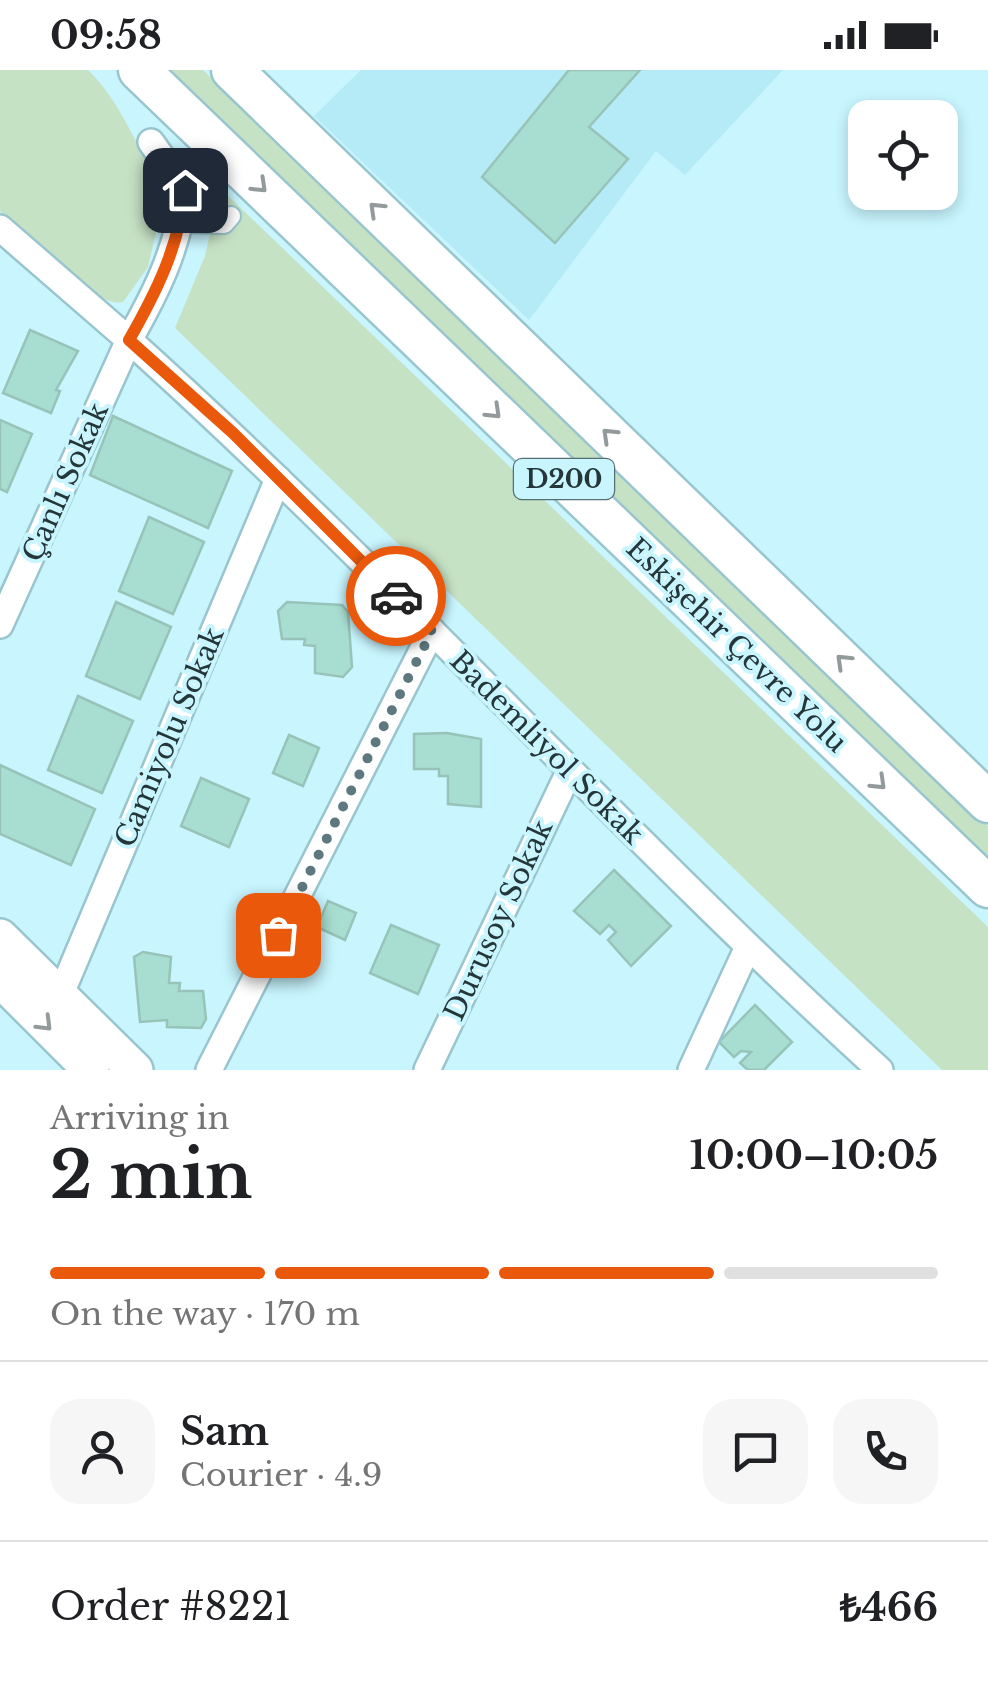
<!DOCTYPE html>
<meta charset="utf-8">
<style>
body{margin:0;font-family:"Libre Baskerville",serif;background:#f6f6f6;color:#202124;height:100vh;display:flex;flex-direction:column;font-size:38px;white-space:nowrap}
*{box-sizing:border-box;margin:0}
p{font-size:32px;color:#757577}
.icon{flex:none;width:55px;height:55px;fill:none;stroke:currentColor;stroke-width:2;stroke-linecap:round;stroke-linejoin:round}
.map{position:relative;height:1000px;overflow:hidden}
.sheet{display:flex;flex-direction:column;background:#fff;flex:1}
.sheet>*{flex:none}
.fabs{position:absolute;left:848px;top:30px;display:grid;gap:20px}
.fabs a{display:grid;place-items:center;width:110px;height:110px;border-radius:20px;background:#fff;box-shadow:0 5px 15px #0003;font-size:50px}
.pin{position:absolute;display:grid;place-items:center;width:85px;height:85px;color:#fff;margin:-42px;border-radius:20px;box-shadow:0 5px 15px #0006}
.courier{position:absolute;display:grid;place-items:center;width:100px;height:100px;margin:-50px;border:8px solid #ea580c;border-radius:50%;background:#fff;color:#222;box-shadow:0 2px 12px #0007}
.overview em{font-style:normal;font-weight:700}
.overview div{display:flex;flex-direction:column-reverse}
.overview{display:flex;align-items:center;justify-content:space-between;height:170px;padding:0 50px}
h1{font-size:65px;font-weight:700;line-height:75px}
.bar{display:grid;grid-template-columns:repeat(4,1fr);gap:15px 10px;align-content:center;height:120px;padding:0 50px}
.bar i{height:12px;border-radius:8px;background:#e0e0e0}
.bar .on{background:#ea580c}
.bar p{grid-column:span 4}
.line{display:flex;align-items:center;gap:25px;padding:0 50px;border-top:2px solid #e0e0e0}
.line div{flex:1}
.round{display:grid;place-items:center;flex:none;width:105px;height:105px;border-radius:30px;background:#f6f6f6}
.status{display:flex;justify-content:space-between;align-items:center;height:70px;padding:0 50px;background:#fff;direction:ltr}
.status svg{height:28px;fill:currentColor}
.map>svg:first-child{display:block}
.built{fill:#b4ebf6}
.green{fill:#c6e2c5}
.building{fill:#a8ded1;stroke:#98c3b8;stroke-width:2.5}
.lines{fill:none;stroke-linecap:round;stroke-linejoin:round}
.pedestrian-casing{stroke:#99c5ce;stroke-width:22}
.minor-casing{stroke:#99c5ce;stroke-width:30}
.secondary-casing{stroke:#99c5ce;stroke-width:40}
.trunk-casing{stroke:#99c5ce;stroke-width:45}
.pedestrian{stroke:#fff;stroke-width:18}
.minor{stroke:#fff;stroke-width:25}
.secondary{stroke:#fff;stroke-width:35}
.trunk{stroke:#fff;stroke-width:40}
.oneway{stroke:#929a9c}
.done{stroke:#5d797f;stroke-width:10;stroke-dasharray:0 18}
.route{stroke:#ea580c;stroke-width:12}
.labels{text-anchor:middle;stroke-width:8;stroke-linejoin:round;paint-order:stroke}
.shield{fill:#c8f5fe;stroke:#556f75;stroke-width:2.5}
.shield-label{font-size:25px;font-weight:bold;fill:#24363a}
.street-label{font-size:28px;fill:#24363a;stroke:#c8f5fe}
</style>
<div class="status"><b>09:58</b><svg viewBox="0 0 49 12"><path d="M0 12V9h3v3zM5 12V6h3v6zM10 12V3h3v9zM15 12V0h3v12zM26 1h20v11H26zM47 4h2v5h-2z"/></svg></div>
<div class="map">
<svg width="988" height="1000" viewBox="0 0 988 1000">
<rect width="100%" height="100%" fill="#c8f5fe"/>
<!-- built -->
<path class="built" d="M361,0H783L685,105L656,81L529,250L314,46Z"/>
<!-- green -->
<g class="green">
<path d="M0,0H88C123,34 138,82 165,123L148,197L123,232C91,239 26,164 0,141Z"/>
<path d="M166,0H203L988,756V790Z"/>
<path d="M220,118L988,857V1000H942L175,258L205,186Z"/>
</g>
<!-- building -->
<g class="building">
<path d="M569,0H640L589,57L628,89L555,173L482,107Z"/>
<path d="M30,260L78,281L56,320L60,321L51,343L3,323Z"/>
<path d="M113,346L232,401L208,458L90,405Z"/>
<path d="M0,350L32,364L7,422L0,419Z"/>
<path d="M149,447L204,472L173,544L119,521Z"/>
<path d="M116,532L171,557L140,629L86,606Z"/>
<path d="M287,532L342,535L348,542L352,597L343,607L315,603V576L304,575L305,569H282L278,541Z"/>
<path d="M78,626L133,651L102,723L48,700Z"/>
<path d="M447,663L481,669V737L448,734V706H439V699H414V664Z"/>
<path d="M289,665L319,678L303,716L273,703Z"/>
<path d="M0,695L95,739L71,795L0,764Z"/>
<path d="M201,708L249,729L229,777L181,756Z"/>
<path d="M614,800L671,856L631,896L608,870L616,862L609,855L600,864L574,841Z"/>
<path d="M328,831L356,843L345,870L317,857Z"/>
<path d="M391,855L439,875L418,924L370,903Z"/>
<path d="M143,882L171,887L169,913H180L179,921H203L206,949L201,958L167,957V950L140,952L134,887Z"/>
<path d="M755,935L792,972L764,1000H748L740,993L751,982L741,981L734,987L719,972Z"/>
</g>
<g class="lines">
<!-- pedestrian casing -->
<g class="pedestrian-casing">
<path id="pedestrian" d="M182,153L224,154L231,146"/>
</g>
<!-- minor casing -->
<g class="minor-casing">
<g id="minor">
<path d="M151,72L185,120C179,176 157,221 129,270C389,504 622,765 880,1000"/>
<path d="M0,158L129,270L0,555"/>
<path d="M60,926L278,409"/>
<path d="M209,1000L432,561"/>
<path d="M427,1000L570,700"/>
<path d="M691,1000L747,879"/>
</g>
</g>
<!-- secondary casing -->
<g class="secondary-casing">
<g id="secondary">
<path d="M0,867L135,1000"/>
<path d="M0,909L91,1000"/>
</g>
</g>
<!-- trunk casing -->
<g class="trunk-casing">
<g id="trunk">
<path d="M139,0L988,817"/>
<path d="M232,0L988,732"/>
</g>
</g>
<!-- pedestrian -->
<use href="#pedestrian" class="pedestrian"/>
<!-- minor -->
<use href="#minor" class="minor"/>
<!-- secondary -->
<use href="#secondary" class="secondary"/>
<!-- trunk -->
<use href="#trunk" class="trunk"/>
</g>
<!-- one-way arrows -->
<defs><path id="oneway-chevron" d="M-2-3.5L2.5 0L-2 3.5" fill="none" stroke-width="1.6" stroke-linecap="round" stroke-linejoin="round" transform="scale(2.5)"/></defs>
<g class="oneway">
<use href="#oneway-chevron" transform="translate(260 116) rotate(44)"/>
<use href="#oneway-chevron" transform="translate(376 139) rotate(-136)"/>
<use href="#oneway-chevron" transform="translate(494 342) rotate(44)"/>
<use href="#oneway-chevron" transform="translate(609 365) rotate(-136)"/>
<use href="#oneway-chevron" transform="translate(843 591) rotate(-136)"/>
<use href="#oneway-chevron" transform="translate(879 713) rotate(44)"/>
<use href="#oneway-chevron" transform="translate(45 954) rotate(45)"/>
</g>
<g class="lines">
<!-- done -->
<path class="done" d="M278,865L432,561L396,526"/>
<!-- route -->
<path class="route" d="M185,120C179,176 157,221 129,270L233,363L396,526"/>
</g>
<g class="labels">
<!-- shield labels -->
<rect class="shield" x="514" y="389" width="100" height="40" rx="8"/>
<g class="shield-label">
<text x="564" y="418">D200</text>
</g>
<!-- street labels -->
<g class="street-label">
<text transform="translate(65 412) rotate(-66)" y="10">Çanlı Sokak</text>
<text transform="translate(737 575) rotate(44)" y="10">Eskişehir Çevre Yolu</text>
<text transform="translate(169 667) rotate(-67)" y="10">Camiyolu Sokak</text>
<text transform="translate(547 677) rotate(45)" y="10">Bademliyol Sokak</text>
<text transform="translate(498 850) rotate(-65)" y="10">Durusoy Sokak</text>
</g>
</g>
</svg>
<div class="fabs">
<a><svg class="icon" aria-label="locate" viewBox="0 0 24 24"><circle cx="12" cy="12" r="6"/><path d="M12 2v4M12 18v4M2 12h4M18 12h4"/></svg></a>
</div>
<div class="pin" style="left:278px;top:865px;background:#ea580c"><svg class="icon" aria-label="bag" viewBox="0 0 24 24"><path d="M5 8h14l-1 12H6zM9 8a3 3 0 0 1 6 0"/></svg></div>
<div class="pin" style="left:185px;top:120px;background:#1f2937"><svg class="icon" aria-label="home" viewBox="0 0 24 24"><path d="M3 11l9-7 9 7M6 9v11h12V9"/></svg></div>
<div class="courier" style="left:396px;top:526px"><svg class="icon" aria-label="car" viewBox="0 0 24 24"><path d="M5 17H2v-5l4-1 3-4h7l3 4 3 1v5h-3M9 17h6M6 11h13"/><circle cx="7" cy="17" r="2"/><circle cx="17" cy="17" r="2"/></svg></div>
</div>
<section class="sheet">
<div class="overview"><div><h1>2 min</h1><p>Arriving in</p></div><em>10:00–10:05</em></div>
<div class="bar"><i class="on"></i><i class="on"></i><i class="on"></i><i></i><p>On the way · 170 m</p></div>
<div class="line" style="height:180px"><a class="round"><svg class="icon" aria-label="person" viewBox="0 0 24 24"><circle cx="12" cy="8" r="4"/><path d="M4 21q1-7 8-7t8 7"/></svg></a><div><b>Sam</b><p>Courier · 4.9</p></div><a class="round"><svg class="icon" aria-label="chat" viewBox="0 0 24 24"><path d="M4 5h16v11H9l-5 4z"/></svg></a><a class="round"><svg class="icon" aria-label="phone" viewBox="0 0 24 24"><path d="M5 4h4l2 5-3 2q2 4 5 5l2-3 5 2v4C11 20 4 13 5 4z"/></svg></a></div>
<div class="line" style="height:130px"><div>Order #8221</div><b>₺466</b></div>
</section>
